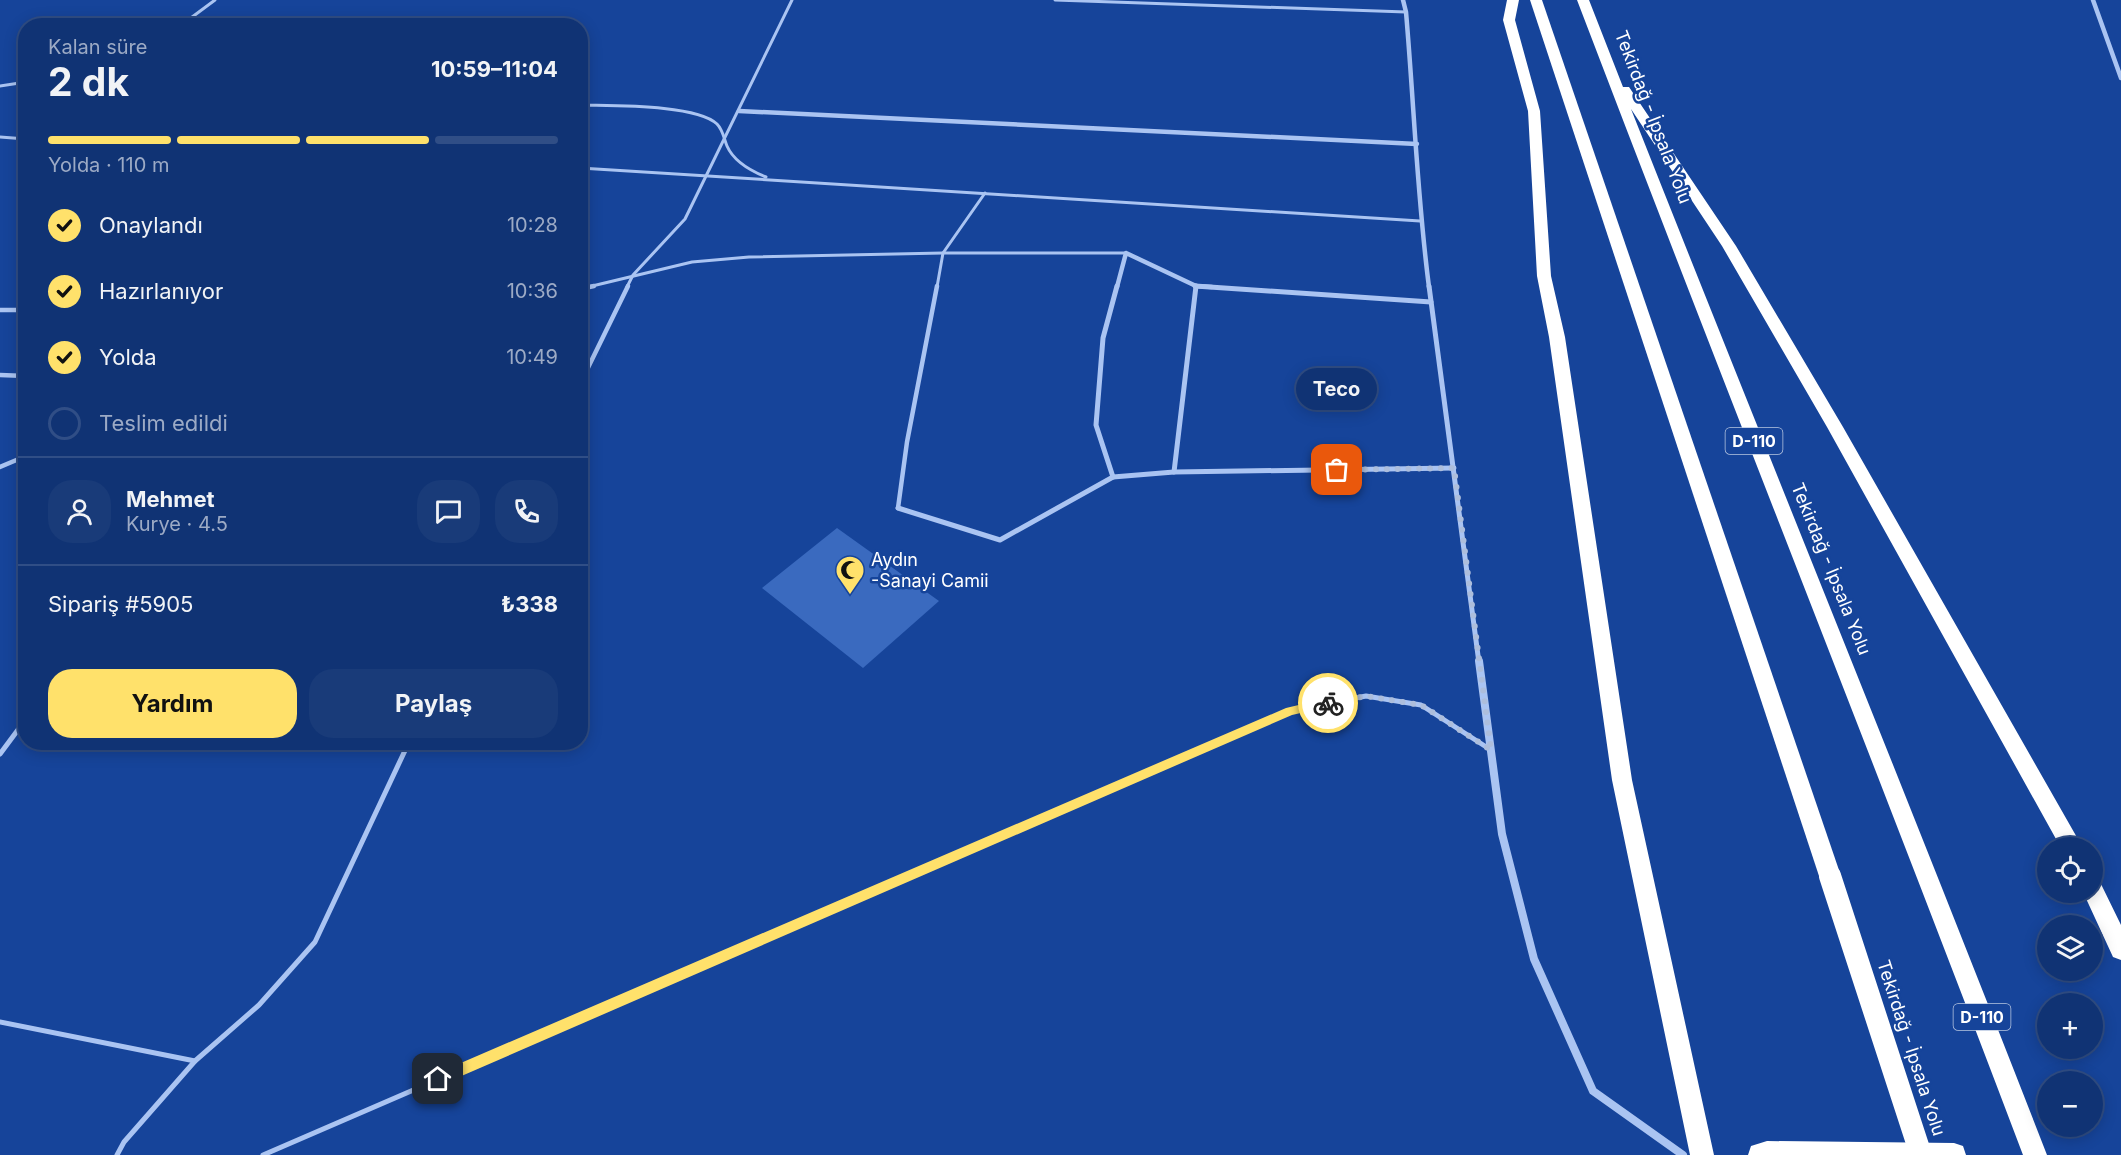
<!DOCTYPE html>
<html lang="tr">
<meta charset="utf-8">
<style>
body{margin:0;font-family:Inter,sans-serif;background:#193b79;color:#f1f3f6;height:100vh;display:flex;flex-direction:column;font-size:22px;white-space:nowrap}
*{box-sizing:border-box;margin:0}
p{font-size:20px;color:#9caac5}
.icon{flex:none;width:33px;height:33px;fill:none;stroke:currentColor;stroke-width:2;stroke-linecap:round;stroke-linejoin:round}
.map{position:relative;flex:1;overflow:hidden}
.sheet{position:absolute;left:18px;top:18px;width:570px;height:732px;display:flex;flex-direction:column;background:#103374;border-radius:24px;box-shadow:0 3px 15px #0003,0 0 0 2px #304e86}
.sheet>*{flex:none}
.buttons{position:absolute;left:2037px;top:837px;display:grid;gap:12px}
.buttons a{display:grid;place-items:center;width:66px;height:66px;border-radius:50%;background:#103374;box-shadow:0 3px 15px #0003,0 0 0 2px #304e86;font-size:30px}
.pin{position:absolute;display:grid;place-items:center;width:51px;height:51px;color:#fff;margin:-26px;border-radius:12px;box-shadow:0 3px 9px #0006}
.courier{position:absolute;display:grid;place-items:center;width:60px;height:60px;margin:-30px;border:4px solid #ffe16b;border-radius:50%;background:#fff;color:#222;box-shadow:0 2px 8px #0007}
.bubble{position:absolute;height:42px;border-radius:21px;background:#103374;box-shadow:0 3px 15px #0003,0 0 0 2px #304e86;font-size:20px;font-weight:700;line-height:42px;text-align:center}
.overview em{font-style:normal;font-weight:700}
.overview div{display:flex;flex-direction:column-reverse}
.overview{display:flex;align-items:center;justify-content:space-between;height:102px;padding:0 30px}
h1{font-size:39px;font-weight:700;line-height:45px}
.bar{display:grid;grid-template-columns:repeat(4,1fr);gap:9px 6px;align-content:center;height:72px;padding:0 30px}
.bar i{height:8px;border-radius:4px;background:#304e86}
.bar .active{background:#ffe16b}
.bar p{grid-column:span 4}
.line{display:flex;align-items:center;gap:15px;padding:0 30px;border-top:2px solid #304e86}
.line div{flex:1}
.round{display:grid;place-items:center;flex:none;width:63px;height:63px;border-radius:24px;background:#193b79}
ol{padding:0 30px;list-style:none}
li{display:flex;align-items:center;gap:18px;height:66px}
li p{margin-inline-start:auto}
li .icon{padding:6px;border-radius:50%;background:#ffe16b;color:#111;stroke-width:4}
li:last-child{color:#9caac5}
li i{width:33px;height:33px;border:3px solid #304e86;border-radius:50%}
.primary-button{display:flex;gap:12px;margin-top:auto;padding:12px 30px}
.primary-button a{flex:1;height:69px;border-radius:24px;background:#ffe16b;color:#111;font-size:24px;font-weight:700;line-height:69px;text-align:center}
.primary-button a+a{background:#193b79;color:#f1f3f6}
.map>svg:first-child{display:block}
.building{fill:#3a6abf}
.lines{fill:none;stroke-linecap:round;stroke-linejoin:round}
.lane-far2{stroke:#aac4f2;stroke-width:3}
.lane-far1{stroke:#aac4f2;stroke-width:4.5}
.lane{stroke:#aac4f2;stroke-width:5}
.street-far2{stroke:#aac4f2;stroke-width:4.5}
.street-far1{stroke:#aac4f2;stroke-width:5}
.street{stroke:#aac4f2;stroke-width:8}
.highway{fill:#fff;fill-rule:evenodd}
.highway-bridge{stroke:#fff;stroke-width:22}
.route{fill:#ffe16b}
.done{stroke:#adbedc;stroke-width:6;stroke-dasharray:0 10.8}
.labels{text-anchor:middle;stroke-width:5;stroke-linejoin:round;paint-order:stroke}
.shield{fill:#16449a;stroke:#b9c7e1;stroke-width:1.5}
.shield-label{font-size:16px;font-weight:bold;fill:#fff}
.street-label{font-size:18px;fill:#fff;stroke:#16449a}
.poi-label{font-size:18px;fill:#fff;stroke:#16449a;text-anchor:start}
</style>
<div class="map">
<svg width="2121" height="1155" viewBox="0 0 2121 1155">
<rect width="100%" height="100%" fill="#16449a"/>
<!-- building -->
<path class="building" d="M837,528L939,601L863,668L762,588Z"/>
<g class="lines">
<!-- lane-far2 -->
<g class="lane-far2">
<path d="M1055,0L1406,12"/>
<path d="M180,26L215,0"/>
<path d="M0,86L26,82"/>
<path d="M580,105C611,106 696,104 717,124C723,130 724,139 727,146C734,162 751,171 766,177"/>
<path d="M0,137L26,139"/>
<path d="M580,168L1420,221"/>
<path d="M588,287L692,262L749,257L943,253H1126"/>
<path d="M627,287L633,275L685,219L792,0"/>
<path d="M937,287L943,253L985,193"/>
</g>
<!-- lane-far1 -->
<g class="lane-far1">
<path d="M580,289L594,286"/>
<path d="M0,310H26"/>
<path d="M0,375L26,376"/>
<path d="M580,384L628,286"/>
<path d="M0,467L26,456"/>
<path d="M898,508L907,442L937,286"/>
</g>
<!-- lane -->
<g class="lane">
<path d="M0,754L26,719"/>
<path d="M0,1022L195,1061"/>
<path d="M117,1155L124,1142L195,1061L259,1005L315,942L409,742"/>
<path d="M263,1155L1290,711L1366,696L1421,705L1491,750"/>
</g>
<!-- street-far2 -->
<g class="street-far2">
<path d="M1403,0L1406,12C1414,104 1417,196 1429,287"/>
<path d="M2093,0L2121,78"/>
<path d="M739,111L1417,144"/>
<path d="M1117,287L1126,253L1196,286L1212,287"/>
</g>
<!-- street-far1 -->
<g class="street-far1">
<path d="M1195,286L1431,302"/>
<path d="M1429,286L1479,663"/>
<path d="M1174,472L1196,286"/>
<path d="M1113,477L1096,425L1103,338L1117,286"/>
<path d="M898,508L1000,540L1113,477L1174,472L1454,468"/>
</g>
<!-- street -->
<path class="street" d="M1479,661L1502,834L1534,959L1593,1091L1683,1155"/>
<!-- highway -->
<g class="highway">
<path d="M1507,0H1519L1515,20L1540,111L1551,276L1565,337L1632,780L1714,1155H1690L1612,780L1549,337L1537,276L1528,111L1503,20Z"/>
<path d="M1530,0H1542L1841,876L1838,883L1830,886L1822,883L1819,876Z"/>
<path d="M1577,0H1589L1623,87H1629L1736,246L1843,427L2083,848H2061L1827,427L1722,246L1631,109C1769,458 1911,805 2047,1155H2023C1877,769 1724,386 1577,0Z"/>
<path d="M2092,879L2100,882L2121,925V960L2113,957L2083,892H2092Z"/>
<path d="M1767,1141L1954,1143L1963,1146L1966,1155H1748L1751,1146Z"/>
</g>
<!-- highway-bridge -->
<path class="highway-bridge" d="M1830,876L1921,1155"/>
</g>
<!-- route -->
<path class="route" d="M1328,698L1331,700V706L1292,715L443,1084L438,1086L433,1084L431,1079L433,1075L1286,708Z"/>
<g class="lines">
<!-- done -->
<path class="done" d="M1328,703L1366,696L1421,705L1491,750L1454,468L1337,470"/>
</g>
<!-- icons -->
<defs>
<g id="mosque-pin" transform="scale(1.5)"><path d="M0 17L-7.5 6A9.5 9.5 0 1 1 7.5 6Z" fill="#ffe16b" stroke="#16449a"/><path d="M3.5-4.9A6 6 0 1 0 3.5 4.9A5 5 0 1 1 3.5-4.9Z" fill="#111"/></g>
</defs>
<g fill-rule="evenodd">
<use href="#mosque-pin" x="850" y="570"/>
</g>
<g class="labels">
<!-- shield labels -->
<g class="shield">
<rect x="1725.5" y="428" width="57" height="26" rx="4.5"/>
<rect x="1953.5" y="1004" width="57" height="26" rx="4.5"/>
</g>
<g class="shield-label">
<text x="1754" y="447">D-110</text>
<text x="1982" y="1023">D-110</text>
</g>
<!-- street labels -->
<g class="street-label">
<text transform="translate(1653 117) rotate(69)" y="6">Tekirdağ - İpsala Yolu</text>
<text transform="translate(1831 569) rotate(68)" y="6">Tekirdağ - İpsala Yolu</text>
<text transform="translate(1911 1048) rotate(72)" y="6">Tekirdağ - İpsala Yolu</text>
</g>
<!-- poi labels -->
<g class="poi-label">
<text x="871" y="566">Aydın<tspan x="871" dy="21">-Sanayi Camii</tspan></text>
</g>
</g>
</svg>
<div class="buttons">
<a><svg class="icon" aria-label="locate" viewBox="0 0 24 24"><circle cx="12" cy="12" r="6"/><path d="M12 2v4M12 18v4M2 12h4M18 12h4"/></svg></a>
<a><svg class="icon" aria-label="layers" viewBox="0 0 24 24"><path d="M12 4l9 5-9 5-9-5zM3 14l9 5 9-5"/></svg></a>
<a>+</a>
<a>−</a>
</div>
<div class="pin" style="left:1337px;top:470px;background:#ea580c"><svg class="icon" aria-label="bag" viewBox="0 0 24 24"><path d="M5 8h14l-1 12H6zM9 8a3 3 0 0 1 6 0"/></svg></div>
<div class="pin" style="left:438px;top:1079px;background:#1f2937"><svg class="icon" aria-label="home" viewBox="0 0 24 24"><path d="M3 11l9-7 9 7M6 9v11h12V9"/></svg></div>
<div class="courier" style="left:1328px;top:703px"><svg class="icon" aria-label="bike" viewBox="0 0 24 24"><circle cx="6" cy="16" r="4"/><circle cx="18" cy="16" r="4"/><path d="M6 16l4-8h5l3 8M10 8l3 8H6M13 5h3"/></svg></div>
<div class="bubble" style="left:1296px;top:368px;width:81px">Teco</div>
<section class="sheet">
<div class="overview"><div><h1>2 dk</h1><p>Kalan süre</p></div><em>10:59–11:04</em></div>
<div class="bar"><i class="active"></i><i class="active"></i><i class="active"></i><i></i><p>Yolda · 110 m</p></div>
<ol>
<li><svg class="icon" aria-label="check" viewBox="0 0 24 24"><path d="M5 12l5 5 9-10"/></svg>Onaylandı<p>10:28</p></li>
<li><svg class="icon" aria-label="check" viewBox="0 0 24 24"><path d="M5 12l5 5 9-10"/></svg>Hazırlanıyor<p>10:36</p></li>
<li><svg class="icon" aria-label="check" viewBox="0 0 24 24"><path d="M5 12l5 5 9-10"/></svg>Yolda<p>10:49</p></li>
<li><i></i>Teslim edildi</li>
</ol>
<div class="line" style="height:108px"><a class="round"><svg class="icon" aria-label="person" viewBox="0 0 24 24"><circle cx="12" cy="8" r="4"/><path d="M4 21q1-7 8-7t8 7"/></svg></a><div><b>Mehmet</b><p>Kurye · 4.5</p></div><a class="round"><svg class="icon" aria-label="chat" viewBox="0 0 24 24"><path d="M4 5h16v11H9l-5 4z"/></svg></a><a class="round"><svg class="icon" aria-label="phone" viewBox="0 0 24 24"><path d="M5 4h4l2 5-3 2q2 4 5 5l2-3 5 2v4C11 20 4 13 5 4z"/></svg></a></div>
<div class="line" style="height:78px"><div>Sipariş #5905</div><b>₺338</b></div>
<div class="primary-button"><a>Yardım</a><a>Paylaş</a></div>
</section>
</div>
